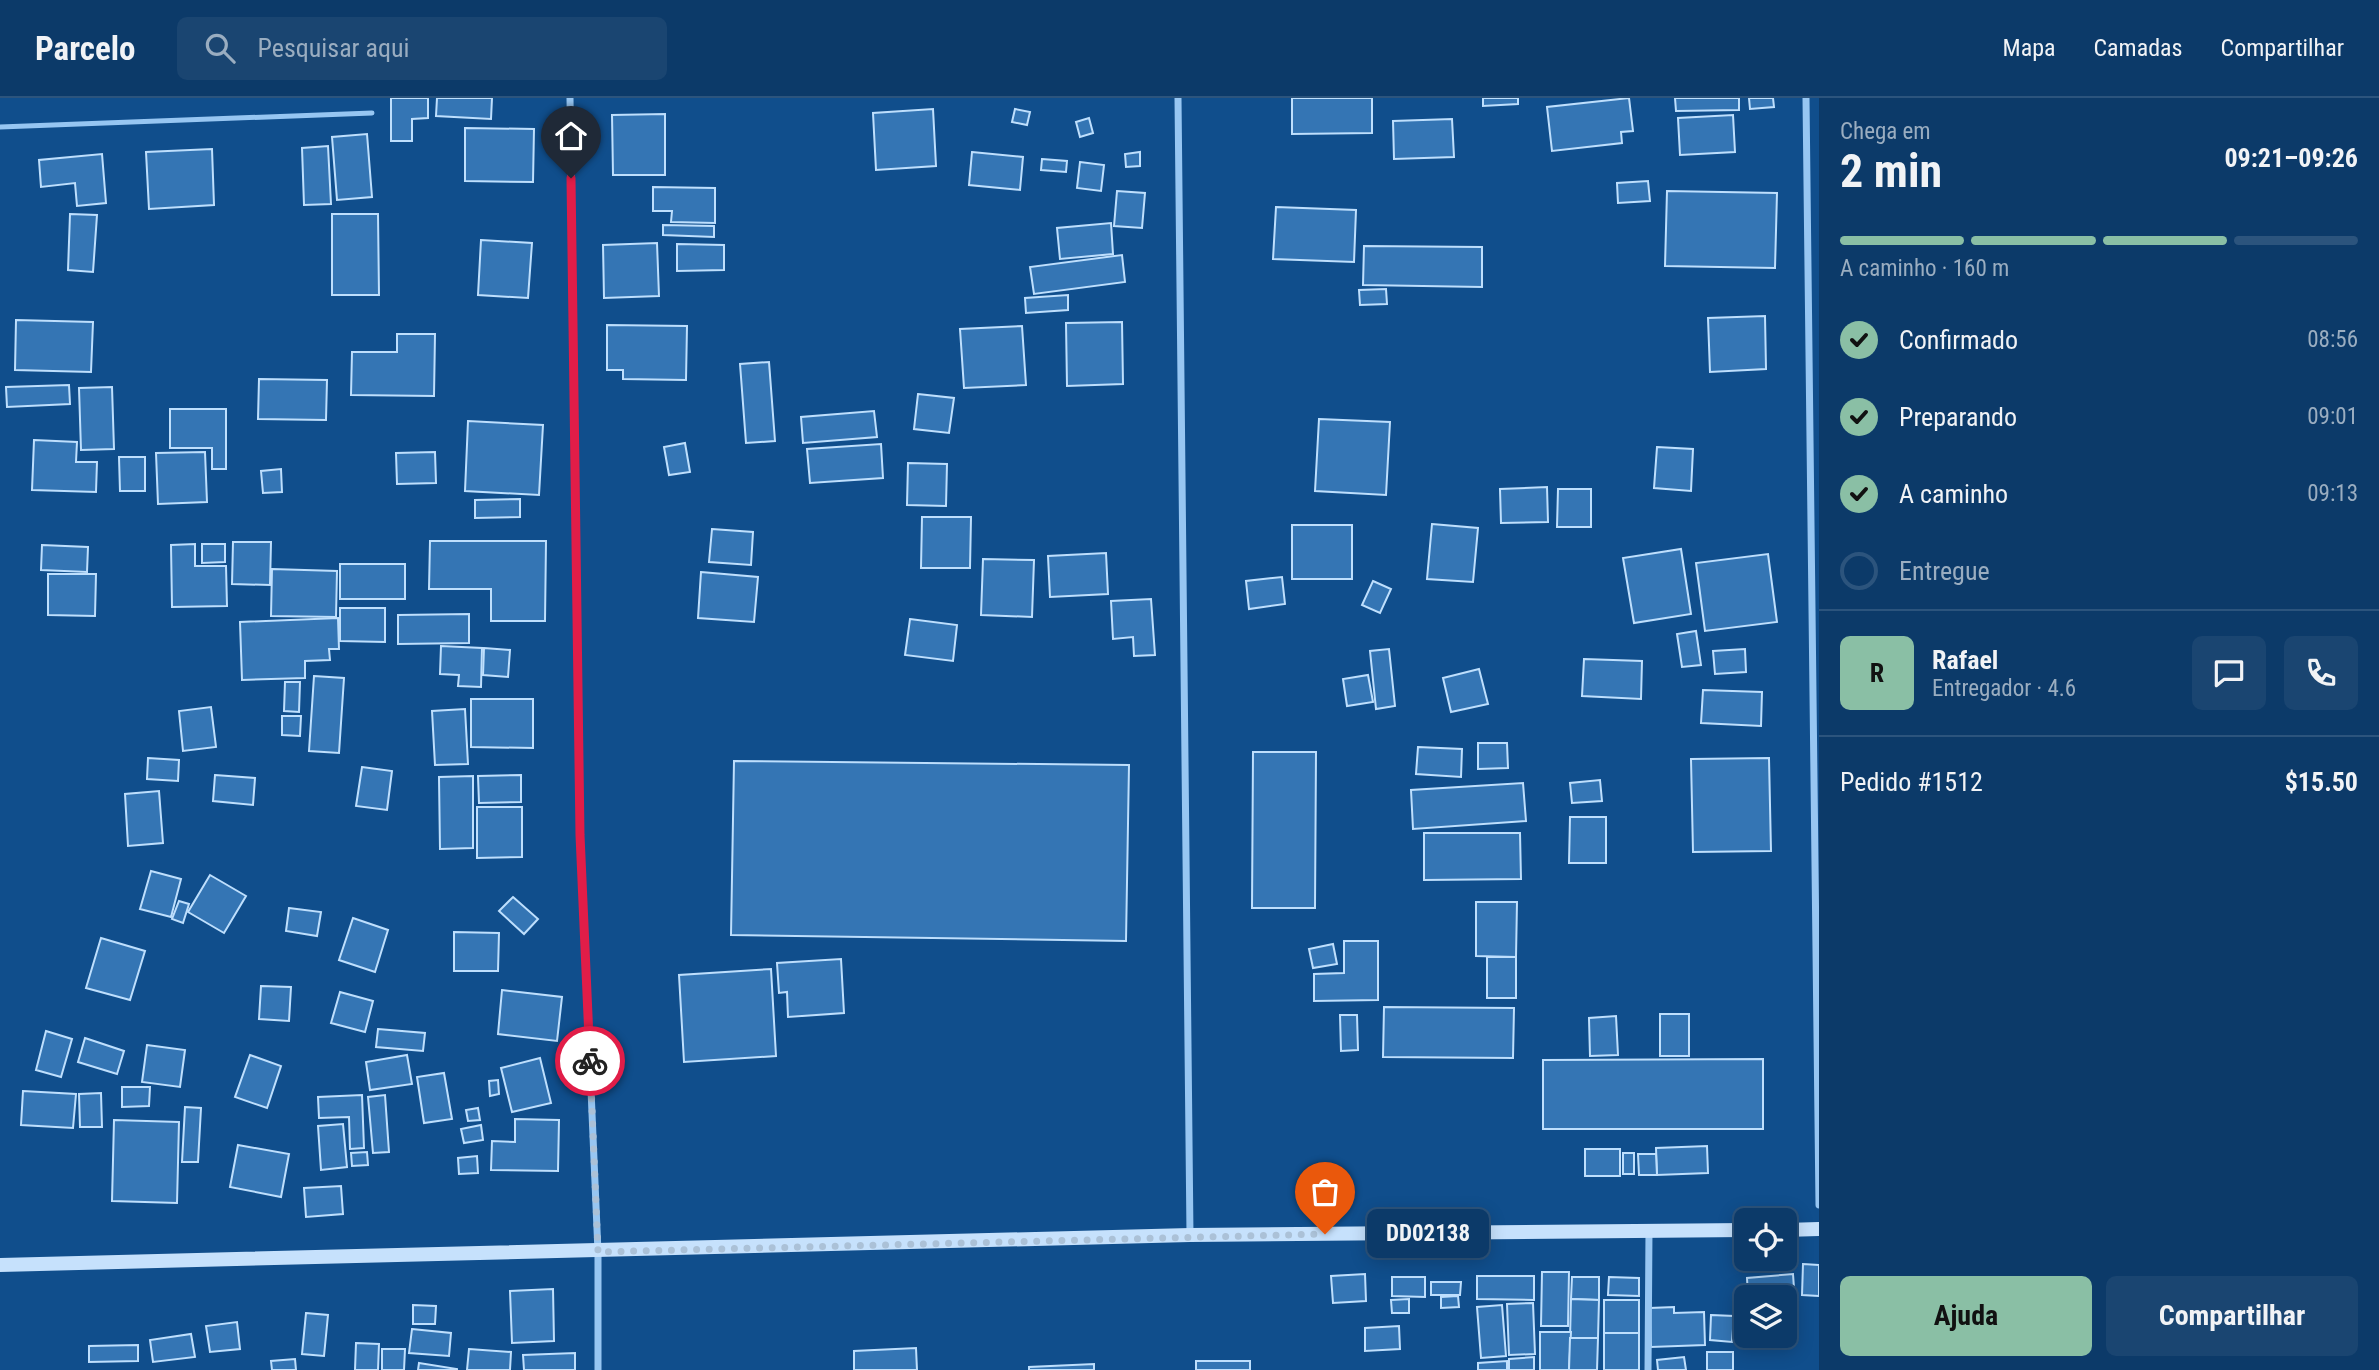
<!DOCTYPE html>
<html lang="pt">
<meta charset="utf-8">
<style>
body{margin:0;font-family:"Roboto Condensed",sans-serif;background:#1a4571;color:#f1f3f6;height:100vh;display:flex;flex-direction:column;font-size:26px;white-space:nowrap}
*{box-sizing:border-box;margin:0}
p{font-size:23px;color:#9aadc0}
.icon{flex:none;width:38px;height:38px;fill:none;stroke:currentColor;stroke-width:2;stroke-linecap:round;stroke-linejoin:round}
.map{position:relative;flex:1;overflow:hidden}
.drawer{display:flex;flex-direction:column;background:#0c3a69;width:560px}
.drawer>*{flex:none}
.tools{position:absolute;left:1734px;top:1110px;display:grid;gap:14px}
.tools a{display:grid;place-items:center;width:63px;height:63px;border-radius:10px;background:#0c3a69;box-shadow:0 4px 18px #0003,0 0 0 2px #2c547d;font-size:35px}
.pin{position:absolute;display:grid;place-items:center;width:60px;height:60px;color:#fff;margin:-72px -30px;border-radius:50% 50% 50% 0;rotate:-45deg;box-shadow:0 0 7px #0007}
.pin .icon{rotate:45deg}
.courier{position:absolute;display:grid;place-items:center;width:70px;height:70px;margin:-35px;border:5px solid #e11d48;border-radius:50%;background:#fff;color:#222;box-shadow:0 2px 9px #0007}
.bubble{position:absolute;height:49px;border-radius:10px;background:#0c3a69;box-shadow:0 4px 18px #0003,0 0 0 2px #2c547d;font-size:23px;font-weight:700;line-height:49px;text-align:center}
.head em{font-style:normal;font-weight:700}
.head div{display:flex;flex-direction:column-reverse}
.head{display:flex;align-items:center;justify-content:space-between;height:119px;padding:0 21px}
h1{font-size:46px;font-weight:700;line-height:52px}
.bar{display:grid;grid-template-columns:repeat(4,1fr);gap:10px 7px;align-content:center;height:84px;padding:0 21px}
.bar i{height:9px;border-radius:5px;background:#2c547d}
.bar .current{background:#8abfa5}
.bar p{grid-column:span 4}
.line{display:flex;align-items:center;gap:18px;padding:0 21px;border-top:2px solid #2c547d}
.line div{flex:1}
.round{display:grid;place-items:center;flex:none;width:74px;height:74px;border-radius:10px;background:#1a4571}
ol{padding:0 21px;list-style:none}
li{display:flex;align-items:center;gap:21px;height:77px}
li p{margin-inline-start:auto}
li .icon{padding:7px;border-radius:50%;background:#8abfa5;color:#111;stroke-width:4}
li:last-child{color:#9aadc0}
li i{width:38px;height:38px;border:4px solid #2c547d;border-radius:50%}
.action{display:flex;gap:14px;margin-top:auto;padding:14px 21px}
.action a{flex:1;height:80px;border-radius:10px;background:#8abfa5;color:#111;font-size:28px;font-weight:700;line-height:80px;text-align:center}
.action a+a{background:#1a4571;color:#f1f3f6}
header{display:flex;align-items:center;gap:42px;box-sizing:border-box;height:98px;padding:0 35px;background:#0c3a69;border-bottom:2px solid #2c547d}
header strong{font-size:33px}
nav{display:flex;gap:38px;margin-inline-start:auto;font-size:24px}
.search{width:490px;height:63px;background:#1a4571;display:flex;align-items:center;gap:18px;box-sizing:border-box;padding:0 24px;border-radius:10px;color:#9aadc0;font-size:26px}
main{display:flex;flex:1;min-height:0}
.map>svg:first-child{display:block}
.building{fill:#3475b4;stroke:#bedffd;stroke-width:2}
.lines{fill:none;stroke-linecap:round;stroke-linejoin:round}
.service{stroke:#97c6f2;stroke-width:5}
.minor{stroke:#97c6f2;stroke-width:7}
.secondary{stroke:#c6e1fc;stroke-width:14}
.done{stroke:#abc1d7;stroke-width:7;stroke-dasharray:0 12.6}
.route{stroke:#e11d48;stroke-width:9}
</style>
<header>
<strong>Parcelo</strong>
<div class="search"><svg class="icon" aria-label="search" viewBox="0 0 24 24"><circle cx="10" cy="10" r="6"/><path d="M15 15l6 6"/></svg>Pesquisar aqui</div>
<nav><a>Mapa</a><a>Camadas</a><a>Compartilhar</a></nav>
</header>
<main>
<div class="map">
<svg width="1819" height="1272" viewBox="0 0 1819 1272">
<rect width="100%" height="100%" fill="#104e8c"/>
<!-- building -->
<g class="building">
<path d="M391,0H428V20L412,21V43H391Z"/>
<path d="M437,0H492L491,21L436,18Z"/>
<path d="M1292,0H1372V35L1292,36Z"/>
<path d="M1483,0H1518V6L1483,8Z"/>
<path d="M1629,0L1633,33L1621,34L1622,45L1552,53L1547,9Z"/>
<path d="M1675,0H1739V12L1676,13Z"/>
<path d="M1749,0H1773L1774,9L1750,11Z"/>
<path d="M933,11L936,68L876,72L873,15Z"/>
<path d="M1015,11L1030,14L1027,27L1012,24Z"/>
<path d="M665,16V77H613L612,17Z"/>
<path d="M1733,17L1735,54L1680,57L1678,20Z"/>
<path d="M1089,20L1093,35L1080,39L1076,24Z"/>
<path d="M1452,21L1454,59L1394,61L1393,23Z"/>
<path d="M465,30L534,31L533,84L465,83Z"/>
<path d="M367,36L372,99L337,102L332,39Z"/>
<path d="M328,48L331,106L304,107L302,50Z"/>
<path d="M212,51L214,107L149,111L146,54Z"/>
<path d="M972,54L1023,59L1020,92L969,87Z"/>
<path d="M1140,54V68L1126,69L1125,56Z"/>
<path d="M102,56L106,105L77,108L75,85L41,89L39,62Z"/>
<path d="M1042,61L1067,63L1066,74L1041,72Z"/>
<path d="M1080,64L1104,67L1101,93L1077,90Z"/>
<path d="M1648,83L1650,103L1618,105L1617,85Z"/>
<path d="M653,89L715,90V125L671,124L672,113H653Z"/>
<path d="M1117,93L1145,95L1142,130L1114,128Z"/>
<path d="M1667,93L1777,95L1775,170L1665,168Z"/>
<path d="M1276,109L1356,112L1354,164L1273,161Z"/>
<path d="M70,116L97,117L93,174L68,172Z"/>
<path d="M332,116H378L379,197H332Z"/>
<path d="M1111,125L1113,156L1060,161L1057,130Z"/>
<path d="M663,127L714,128V139L663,137Z"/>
<path d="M481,142L532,145L528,200L478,197Z"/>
<path d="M657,145L659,198L604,200L603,147Z"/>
<path d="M677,146L724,147V172L677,173Z"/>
<path d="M1364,148L1482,149V189L1363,187Z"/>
<path d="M1122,157L1125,184L1034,196L1030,169Z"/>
<path d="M1386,191L1387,206L1360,207L1359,192Z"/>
<path d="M1068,197V212L1026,215L1025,200Z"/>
<path d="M1765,218L1766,271L1710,274L1708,220Z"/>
<path d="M16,222L93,224L91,274L15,272Z"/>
<path d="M1122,224L1123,286L1067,288L1066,225Z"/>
<path d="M607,227L687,228L686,282L623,281V272H607Z"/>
<path d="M1022,228L1026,287L964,290L960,231Z"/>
<path d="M397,236H435L434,298L351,297L352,254H397Z"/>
<path d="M769,264L775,343L746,345L740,266Z"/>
<path d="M259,281L327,282L326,322L258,321Z"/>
<path d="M69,287L70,306L7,309L6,289Z"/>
<path d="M112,289L114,351L81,352L79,290Z"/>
<path d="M918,296L954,300L949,335L914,331Z"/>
<path d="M170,311H226V371H212V350H170Z"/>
<path d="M874,313L877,339L803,345L801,319Z"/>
<path d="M1319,321L1390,324L1386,397L1315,393Z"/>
<path d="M468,323L543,327L539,397L465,393Z"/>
<path d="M34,342L77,344L76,364H97L96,394L32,392Z"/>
<path d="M685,345L690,374L669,377L664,349Z"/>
<path d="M881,346L883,380L810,385L807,351Z"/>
<path d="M1657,349L1693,351L1691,393L1654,390Z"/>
<path d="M205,354L207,404L158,406L156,355Z"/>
<path d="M435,354L436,385L397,386L396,355Z"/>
<path d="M119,359H145V393H120Z"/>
<path d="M908,365L947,366L946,408L907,407Z"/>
<path d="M281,371L282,394L263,395L261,373Z"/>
<path d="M1547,389L1548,424L1501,425L1500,391Z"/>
<path d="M1558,391H1591V429H1557Z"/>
<path d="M520,401V419L475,420V402Z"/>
<path d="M922,419H971L970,470H921Z"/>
<path d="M1432,426L1478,430L1473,484L1427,481Z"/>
<rect x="1292" y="427" width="60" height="54"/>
<path d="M712,431L753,434L751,467L709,464Z"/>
<path d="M430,443H546L545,523H491V491H429Z"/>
<path d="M233,444H271L270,487L232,486Z"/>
<path d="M195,446V468H226L227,508L172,509L171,447Z"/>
<path d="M202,446H225V464L202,465Z"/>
<path d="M42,447L88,449L87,474L41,472Z"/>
<path d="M1681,451L1691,516L1634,525L1623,460Z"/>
<path d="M1106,455L1108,496L1050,499L1048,458Z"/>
<path d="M1768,456L1777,524L1705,533L1696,465Z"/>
<path d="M983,461L1034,462L1032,519L981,517Z"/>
<rect x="340" y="466" width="65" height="35"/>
<path d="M272,471L337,473L336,519L271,518Z"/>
<path d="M701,474L758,479L754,524L698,520Z"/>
<path d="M48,476H96L95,518L48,517Z"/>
<path d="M1282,479L1285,506L1249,511L1246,483Z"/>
<path d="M1373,483L1391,491L1380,515L1362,507Z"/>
<path d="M1151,501L1155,557L1134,558L1133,539L1113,541L1111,503Z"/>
<path d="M340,510H385V544L340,543Z"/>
<path d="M469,516V545L398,546V517Z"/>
<path d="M338,520L339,551H329L330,562L305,563V580L242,582L240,524Z"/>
<path d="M910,521L957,527L953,563L905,557Z"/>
<path d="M1696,533L1701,567L1682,569L1677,536Z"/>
<path d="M441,548L482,550L481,589L458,588L459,577L440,576Z"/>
<path d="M484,550L510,552L508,579L483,577Z"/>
<path d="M1389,551L1395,608L1376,611L1370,553Z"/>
<path d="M1745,551L1746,574L1715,576L1713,553Z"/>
<path d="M1584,561L1642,563L1641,601L1582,598Z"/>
<path d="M1479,571L1488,606L1451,614L1443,580Z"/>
<path d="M1368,577L1373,604L1347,608L1343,581Z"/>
<path d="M314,578L344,580L339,655L309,653Z"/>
<path d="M285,584H300L299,614L284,613Z"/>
<path d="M1703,592L1762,594L1761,628L1701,625Z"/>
<path d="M471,601H533V650L471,649Z"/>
<path d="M211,609L216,649L183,653L179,613Z"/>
<path d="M465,611L468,666L435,667L432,613Z"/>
<path d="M282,618H301L300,638L282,637Z"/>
<path d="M1478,645H1507L1508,670L1478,671Z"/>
<path d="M1418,649L1462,651L1461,679L1416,676Z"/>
<path d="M1253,654H1316L1315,810H1252Z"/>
<path d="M148,660L179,662L178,683L147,681Z"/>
<path d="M1769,660L1771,753L1693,754L1691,661Z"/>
<path d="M734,663L1129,667L1126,843L731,837Z"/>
<path d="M362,669L392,673L387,712L356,708Z"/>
<path d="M215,677L255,680L253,707L213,703Z"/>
<path d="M521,677V704L479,705L478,678Z"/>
<path d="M473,678V750L440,751L439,679Z"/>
<path d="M1600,682L1602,703L1572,705L1570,685Z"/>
<path d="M1523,685L1526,723L1413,731L1411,692Z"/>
<path d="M159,693L163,745L128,748L125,696Z"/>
<path d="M477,709H522V759L477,760Z"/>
<path d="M1570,719H1606V765H1569Z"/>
<path d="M1424,735H1520L1521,781L1424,782Z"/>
<path d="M151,773L181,781L171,819L140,811Z"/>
<path d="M210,777L246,798L224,835L188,814Z"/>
<path d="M513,799L538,821L524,836L499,813Z"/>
<path d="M179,803L189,806L183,825L172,821Z"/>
<path d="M1476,804H1517L1516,859L1476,858Z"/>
<path d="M289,810L321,814L317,838L286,833Z"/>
<path d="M353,820L388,832L375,874L339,862Z"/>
<path d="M454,834L499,835L498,873H454Z"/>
<path d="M101,840L145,853L130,902L86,890Z"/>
<path d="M1344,843H1378V902L1314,903V876L1344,875Z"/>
<path d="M1333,846L1337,866L1313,870L1309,851Z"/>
<rect x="1487" y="859" width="29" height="41"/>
<path d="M841,861L844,915L788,919L787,894L779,895L777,865Z"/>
<path d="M771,871L776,958L684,964L679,877Z"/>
<path d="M261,888L291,889L289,923L259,921Z"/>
<path d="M502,892L562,899L557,943L498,936Z"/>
<path d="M340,894L373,903L365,934L331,925Z"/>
<path d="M1384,909L1514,910L1513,960L1383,959Z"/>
<rect x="1660" y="916" width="29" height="42"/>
<path d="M1340,917H1357L1358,952L1341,953Z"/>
<path d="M1616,918L1618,957L1590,958L1589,920Z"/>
<path d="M378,931L425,935L423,953L376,949Z"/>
<path d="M46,933L72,941L61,979L36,972Z"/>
<path d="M85,940L124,953L117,976L78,964Z"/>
<path d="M147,947L185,952L180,989L142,984Z"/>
<path d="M250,957L281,968L267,1010L235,999Z"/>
<path d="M407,957L412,986L370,992L366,964Z"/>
<path d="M540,960L551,1005L512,1014L501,970Z"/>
<path d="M1763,961V1031H1543V962Z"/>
<path d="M444,975L452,1021L424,1025L417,979Z"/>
<path d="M498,982L499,996L490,998L489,983Z"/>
<path d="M122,989H150L149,1008L122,1009Z"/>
<path d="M23,993L76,996L73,1030L21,1027Z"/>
<path d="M101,995L102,1029H80L79,996Z"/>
<path d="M362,997L364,1050L350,1051L349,1019L319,1020L318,999Z"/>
<path d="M385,997L389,1054L373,1055L368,999Z"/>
<path d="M185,1009L201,1010L198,1064H182Z"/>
<path d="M478,1010L480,1022L468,1023L466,1012Z"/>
<path d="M515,1021L559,1022L558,1073L491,1072L492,1043L515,1044Z"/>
<path d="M114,1022L179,1024L177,1105L112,1103Z"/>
<path d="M343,1026L347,1069L321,1072L318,1028Z"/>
<path d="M481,1027L483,1042L464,1045L461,1031Z"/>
<path d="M238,1047L289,1056L281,1099L230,1089Z"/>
<path d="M1707,1048L1708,1075L1657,1077L1656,1050Z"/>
<rect x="1585" y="1051" width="35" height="27"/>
<path d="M367,1054L368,1067L352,1068L351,1055Z"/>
<rect x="1623" y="1055" width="11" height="21"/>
<path d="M1638,1056H1656L1657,1077H1639Z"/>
<path d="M477,1058L478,1075L459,1076L458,1060Z"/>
<path d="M341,1088L343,1116L306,1119L304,1090Z"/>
<path d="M1803,1166L1819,1167V1198L1802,1197Z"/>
<path d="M1542,1174H1569L1568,1228H1541Z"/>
<path d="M1365,1176L1366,1203L1333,1205L1331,1178Z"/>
<path d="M1793,1176L1796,1219H1785V1199H1748L1747,1180Z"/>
<path d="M1477,1178H1534V1202L1477,1201Z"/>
<path d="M1392,1179H1425V1199L1392,1198Z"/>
<path d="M1572,1179H1599V1202L1571,1201Z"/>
<path d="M1609,1179L1639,1180V1198L1608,1197Z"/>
<path d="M1431,1184H1461L1460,1197H1431Z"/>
<path d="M553,1191L554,1243L512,1245L510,1193Z"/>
<path d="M1458,1198L1459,1209L1441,1210V1199Z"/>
<path d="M1409,1201V1215H1392L1391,1202Z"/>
<path d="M1571,1201L1599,1202L1598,1240H1570Z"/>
<rect x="1604" y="1202" width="35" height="33"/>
<path d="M1533,1205L1535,1256L1509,1257L1507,1206Z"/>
<path d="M413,1207L436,1208L435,1226H413Z"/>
<path d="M1502,1207L1506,1258L1481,1260L1477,1209Z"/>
<path d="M1674,1209V1215L1704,1214L1705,1247L1651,1249L1650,1210Z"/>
<path d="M306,1215L328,1217L324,1258L302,1256Z"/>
<path d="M1711,1217L1734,1218L1732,1244L1710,1242Z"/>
<path d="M237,1224L240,1251L210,1254L206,1228Z"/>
<path d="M1399,1228L1400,1251L1365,1253V1230Z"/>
<path d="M412,1231L451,1235L449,1258L409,1255Z"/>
<path d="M1540,1234H1571L1569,1272H1540Z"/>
<rect x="1604" y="1235" width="35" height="37"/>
<path d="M191,1236L195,1259L153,1264L150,1242Z"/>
<path d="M1570,1240H1598L1597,1272H1569Z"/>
<path d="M356,1245L379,1246L378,1272H355Z"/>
<path d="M138,1247V1263L89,1264V1248Z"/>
<path d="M916,1250L917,1272H854V1253Z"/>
<path d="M382,1251H405L404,1272H382Z"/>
<path d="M469,1251L511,1254L510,1272H467Z"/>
<rect x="1707" y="1254" width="26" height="18"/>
<path d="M575,1255V1272H524L523,1257Z"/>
<path d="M1534,1259V1272H1509V1261Z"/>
<path d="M1684,1259L1686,1272H1658L1657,1262Z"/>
<path d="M295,1261L296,1272H272L271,1263Z"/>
<rect x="1196" y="1263" width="54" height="9"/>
<path d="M1507,1263V1272H1478V1265Z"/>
<path d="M419,1265L457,1271V1272H418Z"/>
<path d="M1094,1266V1272H1029V1269Z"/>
</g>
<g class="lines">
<!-- service -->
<path class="service" d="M0,29L372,15"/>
<!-- minor -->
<g class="minor">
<path d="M570,0L580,737L598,1154V1272"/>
<path d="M1178,0L1190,1137"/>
<path d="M1806,0L1819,1107"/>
<path d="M1648,1272L1649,1133"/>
</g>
<!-- secondary -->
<g class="secondary">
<path d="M1785,1132L1819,1131"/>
<path d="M0,1167L1190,1137L1746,1132"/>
</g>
</g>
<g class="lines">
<!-- done -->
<path class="done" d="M590,963L598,1154L1325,1136"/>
<!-- route -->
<path class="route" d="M571,80L580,737L590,963"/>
</g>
</svg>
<div class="tools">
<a><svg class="icon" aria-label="locate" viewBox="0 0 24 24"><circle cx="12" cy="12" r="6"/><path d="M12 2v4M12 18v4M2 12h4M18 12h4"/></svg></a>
<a><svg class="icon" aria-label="layers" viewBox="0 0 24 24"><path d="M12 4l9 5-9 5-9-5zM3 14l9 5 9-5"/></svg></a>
</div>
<div class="pin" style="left:1325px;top:1136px;background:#ea580c"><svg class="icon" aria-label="bag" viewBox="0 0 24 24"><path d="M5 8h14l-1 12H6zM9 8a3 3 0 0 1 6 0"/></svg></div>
<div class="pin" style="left:571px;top:80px;background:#1f2937"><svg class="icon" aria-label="home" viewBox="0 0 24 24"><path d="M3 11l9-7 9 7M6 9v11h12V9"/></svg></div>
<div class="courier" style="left:590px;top:963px"><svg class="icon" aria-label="bike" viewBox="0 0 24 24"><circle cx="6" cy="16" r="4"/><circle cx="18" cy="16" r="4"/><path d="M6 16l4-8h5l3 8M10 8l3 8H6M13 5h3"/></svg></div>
<div class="bubble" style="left:1367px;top:1111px;width:122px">DD02138</div>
</div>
<section class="drawer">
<div class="head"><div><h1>2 min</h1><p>Chega em</p></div><em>09:21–09:26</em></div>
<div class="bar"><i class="current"></i><i class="current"></i><i class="current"></i><i></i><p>A caminho · 160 m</p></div>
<ol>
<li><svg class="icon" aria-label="check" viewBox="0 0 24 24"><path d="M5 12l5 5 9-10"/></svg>Confirmado<p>08:56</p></li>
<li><svg class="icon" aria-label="check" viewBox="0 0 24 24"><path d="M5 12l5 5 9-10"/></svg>Preparando<p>09:01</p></li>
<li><svg class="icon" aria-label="check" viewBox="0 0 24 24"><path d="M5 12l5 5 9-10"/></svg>A caminho<p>09:13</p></li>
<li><i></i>Entregue</li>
</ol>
<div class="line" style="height:126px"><b class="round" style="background:#8abfa5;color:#111">R</b><div><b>Rafael</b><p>Entregador · 4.6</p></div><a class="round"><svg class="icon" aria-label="chat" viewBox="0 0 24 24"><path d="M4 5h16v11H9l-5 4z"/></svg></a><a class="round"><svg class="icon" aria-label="phone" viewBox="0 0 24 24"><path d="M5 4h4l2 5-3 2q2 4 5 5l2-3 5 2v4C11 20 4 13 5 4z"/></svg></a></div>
<div class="line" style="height:91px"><div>Pedido #1512</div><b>$15.50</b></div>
<div class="action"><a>Ajuda</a><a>Compartilhar</a></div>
</section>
</main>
